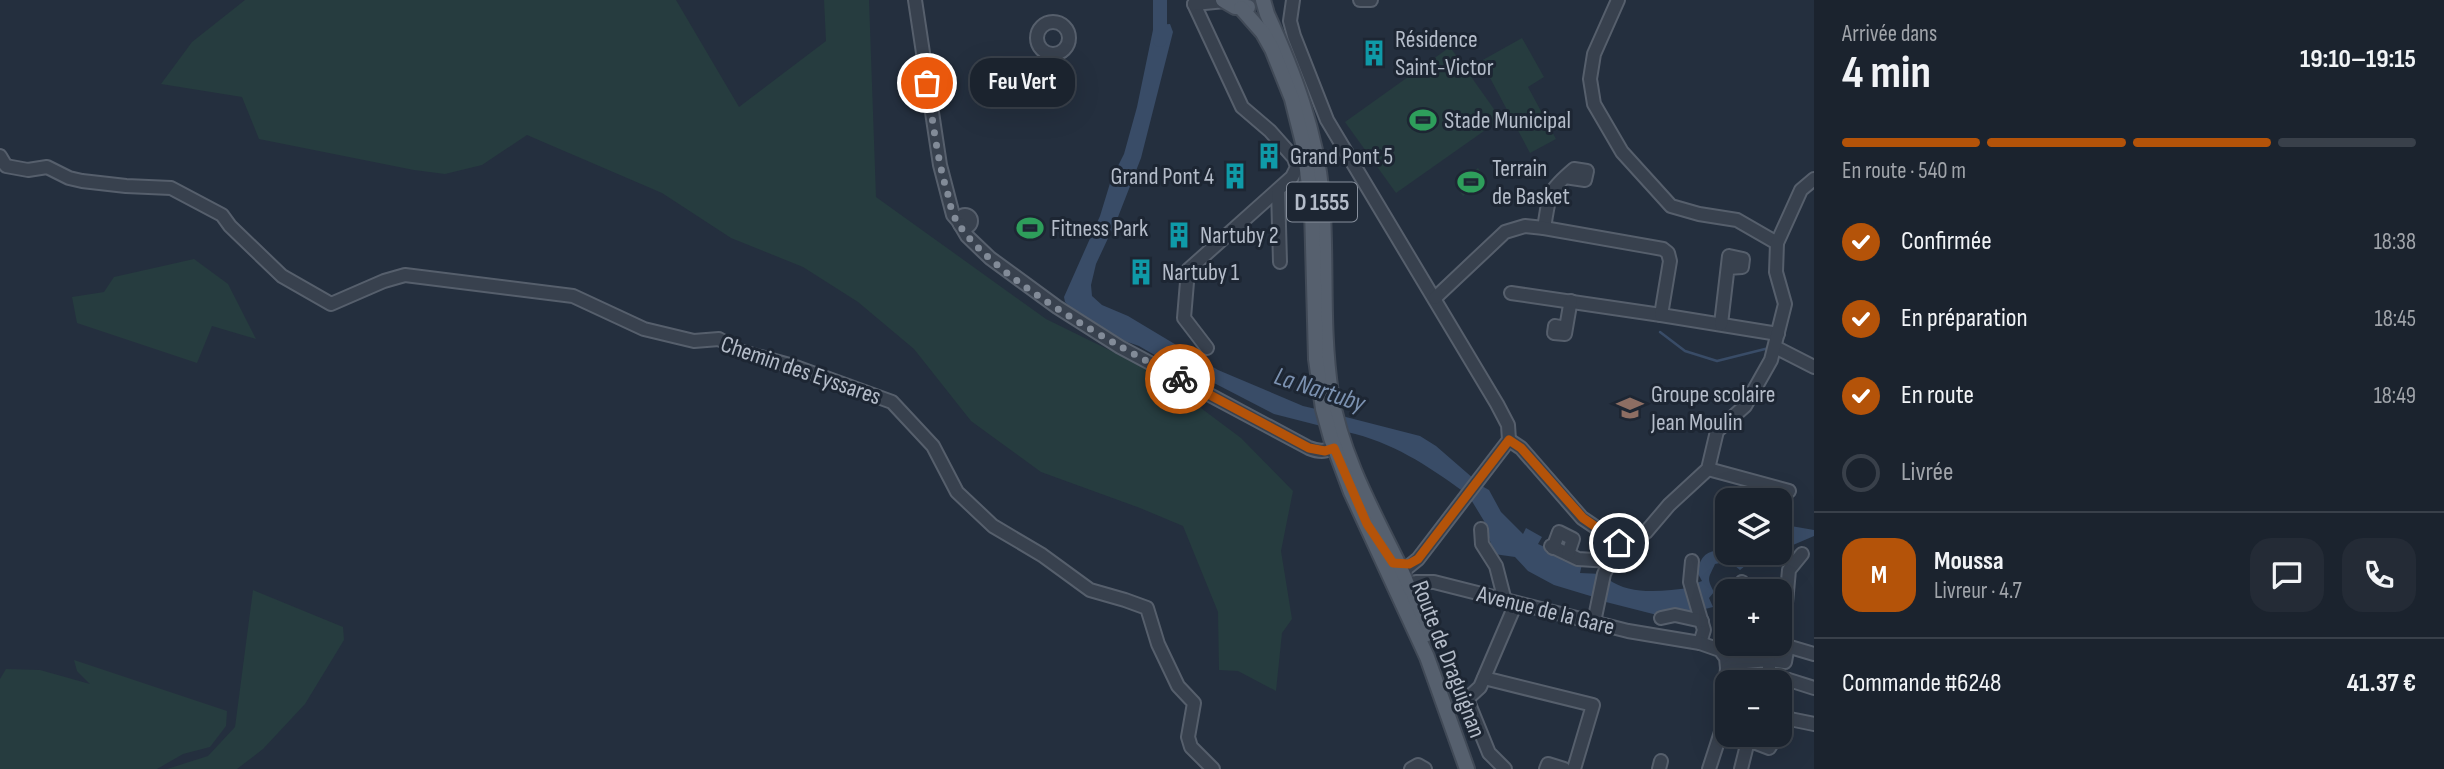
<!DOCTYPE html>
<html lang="fr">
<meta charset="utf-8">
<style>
body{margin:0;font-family:"Sofia Sans Condensed",sans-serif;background:#242b36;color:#f1f3f6;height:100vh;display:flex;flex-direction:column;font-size:26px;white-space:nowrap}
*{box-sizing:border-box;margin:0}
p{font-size:23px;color:#a0a4aa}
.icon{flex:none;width:38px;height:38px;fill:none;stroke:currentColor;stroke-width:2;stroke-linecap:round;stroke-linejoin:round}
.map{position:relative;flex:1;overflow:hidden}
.drawer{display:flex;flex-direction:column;background:#1b232e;width:630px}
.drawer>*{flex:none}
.fabs{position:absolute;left:1715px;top:488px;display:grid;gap:14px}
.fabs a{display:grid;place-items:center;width:77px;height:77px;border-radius:14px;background:#1b232e;box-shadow:0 7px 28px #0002,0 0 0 2px #39404a;font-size:35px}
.pin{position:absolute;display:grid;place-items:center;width:60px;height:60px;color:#fff;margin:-30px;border:4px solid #fff;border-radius:50%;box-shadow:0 2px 7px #0007}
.courier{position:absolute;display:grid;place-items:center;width:70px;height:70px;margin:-35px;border:5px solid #b45309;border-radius:50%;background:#fff;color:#222;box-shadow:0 2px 9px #0007}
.bubble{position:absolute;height:49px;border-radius:21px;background:#1b232e;box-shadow:0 7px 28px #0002,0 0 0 2px #39404a;font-size:23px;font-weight:700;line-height:49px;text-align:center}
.overview em{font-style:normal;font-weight:700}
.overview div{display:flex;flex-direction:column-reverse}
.overview{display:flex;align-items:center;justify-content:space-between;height:119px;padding:0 28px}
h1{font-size:46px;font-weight:700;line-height:52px}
.bar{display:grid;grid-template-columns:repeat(4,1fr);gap:10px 7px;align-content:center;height:84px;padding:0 28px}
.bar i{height:9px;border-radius:5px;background:#39404a}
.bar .on{background:#b45309}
.bar p{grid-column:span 4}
.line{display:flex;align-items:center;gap:18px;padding:0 28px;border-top:2px solid #39404a}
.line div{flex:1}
.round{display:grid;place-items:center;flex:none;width:74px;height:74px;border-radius:21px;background:#242b36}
ol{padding:0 28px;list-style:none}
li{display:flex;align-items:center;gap:21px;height:77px}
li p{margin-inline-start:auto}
li .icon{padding:7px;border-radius:50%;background:#b45309;color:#fff;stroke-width:4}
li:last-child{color:#a0a4aa}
li i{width:38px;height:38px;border:4px solid #39404a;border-radius:50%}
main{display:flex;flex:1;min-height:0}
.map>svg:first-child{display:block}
.green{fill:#263c3f}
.water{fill:#394c67}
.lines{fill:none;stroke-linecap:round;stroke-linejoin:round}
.stream{stroke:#394c67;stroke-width:2.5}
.river{stroke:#394c67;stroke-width:14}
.minor-casing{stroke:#565f6c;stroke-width:16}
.major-casing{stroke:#414a57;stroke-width:18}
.minor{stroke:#38414e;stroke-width:12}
.major{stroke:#56606e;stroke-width:14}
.done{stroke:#828b98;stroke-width:7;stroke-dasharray:0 12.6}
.route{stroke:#b45309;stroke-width:9}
.labels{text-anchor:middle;stroke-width:6;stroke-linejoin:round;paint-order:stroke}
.shield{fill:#1d2633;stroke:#878f9c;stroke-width:2}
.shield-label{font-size:23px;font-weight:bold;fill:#b4bcc9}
.poi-label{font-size:24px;fill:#b4bcc9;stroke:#1d2633;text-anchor:start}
.street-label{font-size:24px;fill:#b4bcc9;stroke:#1d2633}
.water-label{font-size:26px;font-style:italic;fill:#7c92b1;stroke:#1d2633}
</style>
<main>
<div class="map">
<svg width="1814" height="769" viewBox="0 0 1814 769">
<rect width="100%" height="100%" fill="#242f3e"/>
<!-- green -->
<g class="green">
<path d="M245,0H676L739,107L826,41L824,0H869L876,197L1046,319L1150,370L1241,438L1293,491L1281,551L1292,619L1282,633L1276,691L1238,671L1219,670L1218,612L1183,526L1140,508L1041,472L971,421L914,349L858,302L803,267L731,238L662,193L527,135L482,165L445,174L414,170L259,139L242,97L161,84L192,42Z"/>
<path d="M1522,38L1544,77L1528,87L1556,139L1530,153L1481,61Z"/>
<path d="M1450,47L1501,119L1396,193L1345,122Z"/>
<path d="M1478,168L1486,179L1463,196L1455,185Z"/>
<path d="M194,259L228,284L256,339L212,326L197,363L77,323L72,297L104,292L114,277Z"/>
<path d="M253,590L343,627L344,640L305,704L263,749L237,769H167L208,756L235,727Z"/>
<path d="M74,660L227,711L226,726L210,747L183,754L157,769H0V679L6,669L40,670L90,684L77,671Z"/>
</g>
<!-- water -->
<g class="water">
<path d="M1170,24L1173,32L1141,158L1118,217L1096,264L1091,285L1092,296L1102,305L1128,316L1218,370L1303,406L1316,409L1321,426L1274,414L1216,384L1191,376L1139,346L1116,338L1076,313L1065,302L1064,297L1100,216L1111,180L1124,154L1137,107L1154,25Z"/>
<path d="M1342,416L1420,436L1436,446L1474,479L1464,492C1427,465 1392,442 1347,432Z"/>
<path d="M1480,485L1489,490L1501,512L1523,534L1526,528L1542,537L1538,544L1582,564L1580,573L1602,574L1597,598L1554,585L1528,571L1515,557L1494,554L1484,521L1470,498Z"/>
<path d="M1791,526L1814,530V536L1793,545L1780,544V538Z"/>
<path d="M1727,546V553H1761L1740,570L1729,561L1715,564C1709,578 1706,577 1714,592L1709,598L1713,607L1701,610L1694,584L1702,581L1697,572C1703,550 1708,554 1727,546Z"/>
<path d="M1608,579C1630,596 1664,591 1689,588L1698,614L1661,616L1602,601Z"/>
</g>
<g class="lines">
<!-- stream -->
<path class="stream" d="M1660,332L1685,351L1717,361L1769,348"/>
<!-- river -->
<path class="river" d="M1160,0V40"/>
<!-- minor casing -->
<g class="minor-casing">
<g id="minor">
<path d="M915,0L940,165L953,215L960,223"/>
<path d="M1293,0L1290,21L1294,36L1327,120L1497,404L1508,425L1509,440L1418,559L1402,572"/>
<path d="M1360,0H1371"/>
<path d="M1618,0L1594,54L1590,79L1594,104L1622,152L1671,206L1699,214L1737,220L1777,243"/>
<path d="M1194,4L1242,107L1270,131L1294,158L1297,167L1292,177L1188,270L1184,318L1207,348"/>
<path d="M1194,4L1225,1"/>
<circle cx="1053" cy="38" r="16"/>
<path d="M0,156L6,166L28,170L47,167L69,178L82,181L126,186L171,188L222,215L230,226L282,276L331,304L384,281L405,275L573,296L644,329L694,341L719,339L739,351L793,366L892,402L933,446L957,492L993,526L1042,555L1090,590L1125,600L1147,608L1158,644L1178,686L1194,703L1188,737L1191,747L1213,769"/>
<path d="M1278,190L1280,262"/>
<circle cx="965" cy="221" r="6"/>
<path d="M960,224L967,236L990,258L1057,307L1120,347L1309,448C1321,453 1332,452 1340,441"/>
<path d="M1544,228C1550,193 1547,192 1574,169L1587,171L1585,180L1565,177"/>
<path d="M1511,293L1661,315"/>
<path d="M1435,298L1505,232L1525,226L1544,228L1663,249L1668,253L1670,261L1661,315L1778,334"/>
<path d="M1721,324L1729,256L1743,259L1742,267L1728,268"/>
<path d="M1566,328L1555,326L1554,333L1565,334L1570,305L1571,301"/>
<path d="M1775,347L1814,367"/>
<path d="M1509,440L1521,448L1582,518L1619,543"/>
<path d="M1708,469L1789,491"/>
<path d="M1481,529L1482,544L1496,566L1505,601"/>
<path d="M1619,543L1639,537L1646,532L1669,505L1708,469L1717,431L1745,406L1771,360L1785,304L1776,272L1777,243L1801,190L1814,179"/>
<path d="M1551,546L1578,559L1610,561"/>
<path d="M1553,548L1559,532L1573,539L1568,554"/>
<path d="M1692,561L1690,582L1704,630L1700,643"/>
<path d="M1402,589L1416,582H1434L1628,631L1700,643L1720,650L1726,658L1727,668L1722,729L1709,769"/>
<path d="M1740,592L1742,582"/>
<path d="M1780,614H1785L1789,570L1802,554"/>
<path d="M1661,618L1675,615L1702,621"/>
<path d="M1594,622L1604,574L1619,543"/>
<path d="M1780,644L1814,654"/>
<path d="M1769,660L1785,662L1788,645"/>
<path d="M1727,668L1734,663L1769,660V677L1789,680L1814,688"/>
<path d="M1484,678L1593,705L1574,769"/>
<path d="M1780,717L1814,724"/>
<path d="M1735,735L1769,748L1777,735"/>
<path d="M1411,769L1418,765L1425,769"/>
<path d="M1505,769L1489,753L1467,699L1480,687L1516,603"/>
<path d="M1546,769L1548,764L1564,769"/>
<path d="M1659,769L1661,761"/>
<path d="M1741,769L1748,741"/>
</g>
</g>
<!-- major casing -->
<g class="major-casing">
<g id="major">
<path d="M1223,0L1235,7H1248"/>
<path d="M1263,0L1267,14C1294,73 1316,131 1322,196C1327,262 1321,328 1331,393C1341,454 1372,510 1399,565C1409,588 1418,611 1427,634"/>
<path d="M1241,8L1263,33L1272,49L1292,99L1304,147L1312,208L1316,359L1323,409L1331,438L1351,492L1427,657L1467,769"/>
</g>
</g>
<!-- minor -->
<use href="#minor" class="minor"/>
<!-- major -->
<use href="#major" class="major"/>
</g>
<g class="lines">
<!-- done -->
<path class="done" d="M927,83C933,121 937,161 949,198C951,203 950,209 953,214C980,273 1122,348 1180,379"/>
<!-- route -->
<path class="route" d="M1180,379L1309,448L1325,451L1334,448L1367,524L1393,563L1409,564L1418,559L1509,440L1521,448L1583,518L1619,543"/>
</g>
<!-- icons -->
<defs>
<g id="building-bare" transform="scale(2.1)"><path d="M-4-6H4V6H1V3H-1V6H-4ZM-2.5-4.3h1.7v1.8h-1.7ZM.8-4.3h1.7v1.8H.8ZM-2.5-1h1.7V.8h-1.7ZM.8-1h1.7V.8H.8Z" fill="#0f9aa8" stroke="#1d2633" stroke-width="2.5" paint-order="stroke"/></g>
<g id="stadium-bare" transform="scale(2.1)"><path d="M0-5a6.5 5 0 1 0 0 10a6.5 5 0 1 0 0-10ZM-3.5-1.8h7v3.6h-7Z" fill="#2e9e5b" stroke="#1d2633" stroke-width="2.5" paint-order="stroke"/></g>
<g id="school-bare" transform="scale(2.1)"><path d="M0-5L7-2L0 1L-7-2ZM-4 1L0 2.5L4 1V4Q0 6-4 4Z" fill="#8d6e63" stroke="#1d2633" stroke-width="2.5" paint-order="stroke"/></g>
</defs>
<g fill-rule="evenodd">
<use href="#building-bare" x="1374" y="53"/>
<use href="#stadium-bare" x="1423" y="120"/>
<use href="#building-bare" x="1269" y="156"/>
<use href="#building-bare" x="1235" y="176"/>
<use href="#stadium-bare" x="1471" y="182"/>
<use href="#stadium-bare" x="1030" y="228"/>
<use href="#building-bare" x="1179" y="235"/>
<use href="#building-bare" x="1141" y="272"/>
<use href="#school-bare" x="1630" y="408"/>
</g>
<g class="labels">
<!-- shield labels -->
<rect class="shield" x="1287" y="182.5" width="70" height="39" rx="5"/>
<g class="shield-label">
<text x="1322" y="210">D 1555</text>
</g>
<!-- poi labels -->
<g class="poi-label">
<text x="1395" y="47">Résidence<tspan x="1395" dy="28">Saint-Victor</tspan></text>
<text x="1444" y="128">Stade Municipal</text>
<text x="1290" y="164">Grand Pont 5</text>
<text x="1492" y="176">Terrain<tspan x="1492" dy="28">de Basket</tspan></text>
<text x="1214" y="184" text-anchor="end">Grand Pont 4</text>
<text x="1051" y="236">Fitness Park</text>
<text x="1200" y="243">Nartuby 2</text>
<text x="1162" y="280">Nartuby 1</text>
<text x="1651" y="402">Groupe scolaire<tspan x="1651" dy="28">Jean Moulin</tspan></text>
</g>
<!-- street labels -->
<g class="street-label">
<text transform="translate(801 370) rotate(19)" y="8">Chemin des Eyssares</text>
<text transform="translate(1546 610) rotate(14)" y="8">Avenue de la Gare</text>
<text transform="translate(1449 659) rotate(69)" y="8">Route de Draguignan</text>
</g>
<!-- water labels -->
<g class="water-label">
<text transform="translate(1320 389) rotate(18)" y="9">La Nartuby</text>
</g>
</g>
</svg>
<div class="fabs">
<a><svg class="icon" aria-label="layers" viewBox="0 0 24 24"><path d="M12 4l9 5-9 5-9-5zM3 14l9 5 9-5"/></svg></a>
<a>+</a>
<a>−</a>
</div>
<div class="pin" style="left:927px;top:83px;background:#ea580c"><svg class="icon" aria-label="bag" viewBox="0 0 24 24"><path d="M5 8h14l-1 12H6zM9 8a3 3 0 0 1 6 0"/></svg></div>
<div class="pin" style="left:1619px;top:543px;background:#1f2937"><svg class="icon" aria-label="home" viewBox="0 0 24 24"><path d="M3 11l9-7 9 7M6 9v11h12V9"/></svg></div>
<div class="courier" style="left:1180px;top:379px"><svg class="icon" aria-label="bike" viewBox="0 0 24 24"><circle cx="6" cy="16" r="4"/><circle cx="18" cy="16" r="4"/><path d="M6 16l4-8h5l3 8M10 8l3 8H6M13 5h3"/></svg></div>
<div class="bubble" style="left:970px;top:58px;width:105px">Feu Vert</div>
</div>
<section class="drawer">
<div class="overview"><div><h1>4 min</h1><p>Arrivée dans</p></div><em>19:10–19:15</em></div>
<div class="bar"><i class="on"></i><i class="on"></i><i class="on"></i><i></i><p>En route · 540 m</p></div>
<ol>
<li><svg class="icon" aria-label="check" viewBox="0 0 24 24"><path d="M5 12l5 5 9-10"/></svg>Confirmée<p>18:38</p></li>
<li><svg class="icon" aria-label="check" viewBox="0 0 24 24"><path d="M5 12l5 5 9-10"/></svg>En préparation<p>18:45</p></li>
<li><svg class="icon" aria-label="check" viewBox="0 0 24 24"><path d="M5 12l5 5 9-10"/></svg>En route<p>18:49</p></li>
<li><i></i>Livrée</li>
</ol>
<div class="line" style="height:126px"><b class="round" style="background:#b45309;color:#fff">M</b><div><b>Moussa</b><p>Livreur · 4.7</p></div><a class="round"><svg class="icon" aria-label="chat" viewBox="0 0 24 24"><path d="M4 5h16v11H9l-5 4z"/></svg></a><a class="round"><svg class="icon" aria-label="phone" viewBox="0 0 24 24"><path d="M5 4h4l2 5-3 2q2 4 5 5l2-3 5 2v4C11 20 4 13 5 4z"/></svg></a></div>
<div class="line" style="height:91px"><div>Commande #6248</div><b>41.37 €</b></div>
</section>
</main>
